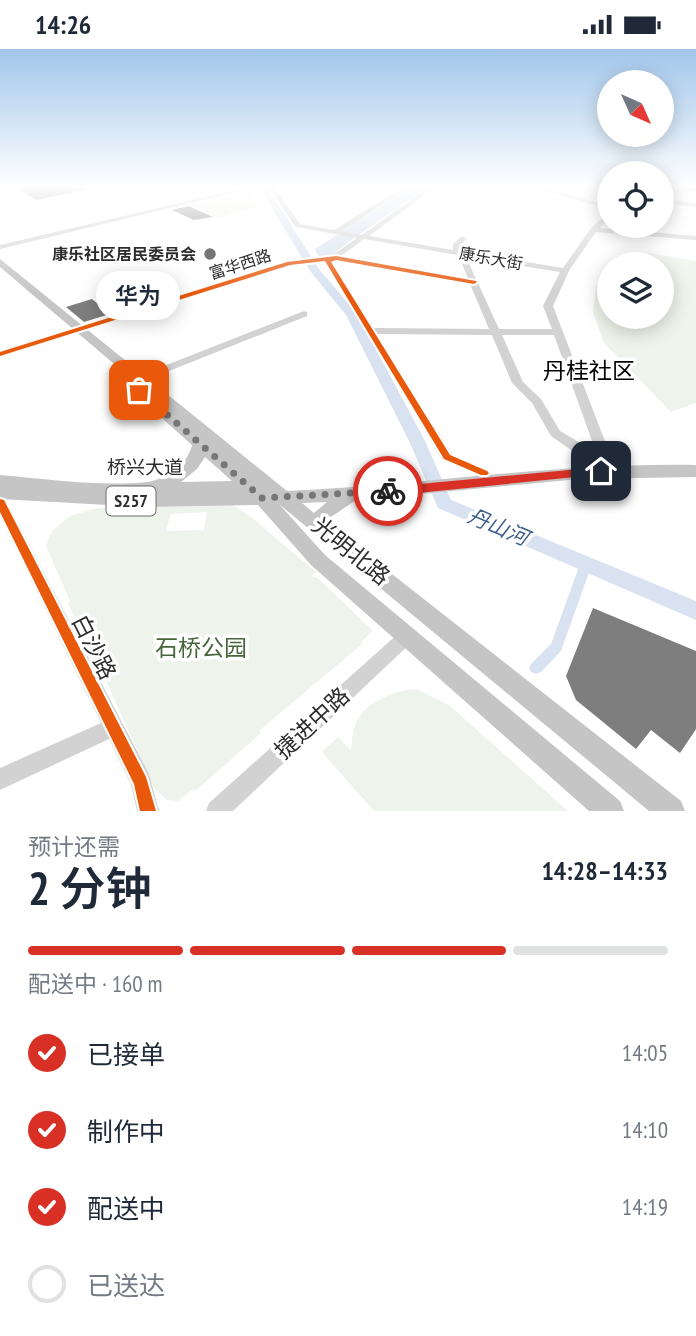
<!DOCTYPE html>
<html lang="zh">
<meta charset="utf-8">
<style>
body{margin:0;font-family:"PT Sans Narrow","Noto Sans SC",sans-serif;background:#f2f2f3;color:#1f2937;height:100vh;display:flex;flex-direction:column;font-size:26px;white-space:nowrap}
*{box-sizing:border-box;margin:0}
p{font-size:23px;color:#747a83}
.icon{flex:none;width:38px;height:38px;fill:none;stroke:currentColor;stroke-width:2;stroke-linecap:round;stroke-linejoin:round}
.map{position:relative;height:762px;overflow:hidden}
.panel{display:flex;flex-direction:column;background:#fff;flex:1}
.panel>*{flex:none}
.needle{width:46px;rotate:135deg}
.buttons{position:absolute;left:597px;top:21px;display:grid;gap:14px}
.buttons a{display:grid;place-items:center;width:77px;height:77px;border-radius:50%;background:#fff;box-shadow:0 4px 18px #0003;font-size:35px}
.pin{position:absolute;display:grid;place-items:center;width:60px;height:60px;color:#fff;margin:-30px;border-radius:14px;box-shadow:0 4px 10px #0006}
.courier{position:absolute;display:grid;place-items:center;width:70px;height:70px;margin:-35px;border:5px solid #d93025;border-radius:50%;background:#fff;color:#222;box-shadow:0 2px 9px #0007}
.bubble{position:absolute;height:49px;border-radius:24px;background:#fff;box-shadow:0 4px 18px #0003;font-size:23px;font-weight:600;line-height:49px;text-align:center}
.head em{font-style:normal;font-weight:600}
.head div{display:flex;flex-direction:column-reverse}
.head{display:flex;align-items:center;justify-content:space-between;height:119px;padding:0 28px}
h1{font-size:46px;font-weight:600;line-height:52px}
.bar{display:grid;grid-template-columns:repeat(4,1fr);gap:10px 7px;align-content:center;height:84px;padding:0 28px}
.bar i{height:9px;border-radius:5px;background:#e0e1e3}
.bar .on{background:#d93025}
.bar p{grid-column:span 4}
ol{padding:0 28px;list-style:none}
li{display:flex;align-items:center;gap:21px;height:77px}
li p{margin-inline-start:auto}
li .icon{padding:7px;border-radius:50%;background:#d93025;color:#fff;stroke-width:4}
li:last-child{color:#747a83}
li i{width:38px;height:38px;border:4px solid #e0e1e3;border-radius:50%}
.status{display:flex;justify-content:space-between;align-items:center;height:49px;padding:0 35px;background:#fff;direction:ltr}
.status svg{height:19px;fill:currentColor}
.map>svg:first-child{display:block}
.green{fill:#eef3eb;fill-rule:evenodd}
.water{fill:#d8e2f0}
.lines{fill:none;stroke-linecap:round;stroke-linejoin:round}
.canal{fill:#d8e2f0;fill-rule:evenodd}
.river{fill:#d8e2f0;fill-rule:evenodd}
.building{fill:#7e7e7e}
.minor{fill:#d2d2d2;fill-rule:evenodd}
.major{fill:#c5c5c5;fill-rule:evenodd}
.cycleway-casing{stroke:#fff;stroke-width:4}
.cycleway{fill:#e8590c;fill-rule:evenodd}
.route{fill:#d93025}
.done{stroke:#767676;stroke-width:7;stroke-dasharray:0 12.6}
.poi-dot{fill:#767676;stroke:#fff;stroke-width:2.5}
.labels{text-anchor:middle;stroke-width:7;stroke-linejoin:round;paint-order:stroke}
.far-poi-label{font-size:16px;font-weight:bold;fill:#2d2d2d;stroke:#fff;text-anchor:end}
.far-street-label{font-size:16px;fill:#2d2d2d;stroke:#fff}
.shield{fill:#fff;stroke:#6c6c6c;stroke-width:2}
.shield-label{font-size:18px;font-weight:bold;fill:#2d2d2d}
.street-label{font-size:19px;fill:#2d2d2d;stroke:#fff}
.water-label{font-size:21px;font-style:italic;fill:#3e5e8b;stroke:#fff}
.quarter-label{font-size:23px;fill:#000;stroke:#fff}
.near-street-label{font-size:23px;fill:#2d2d2d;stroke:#fff}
.near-park-label{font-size:23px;fill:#47663c;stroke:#fff}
</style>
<div class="status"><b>14:26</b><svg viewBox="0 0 49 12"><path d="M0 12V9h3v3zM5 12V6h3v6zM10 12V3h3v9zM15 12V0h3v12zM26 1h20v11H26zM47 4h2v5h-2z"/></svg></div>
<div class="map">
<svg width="696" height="762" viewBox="0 0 696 762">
<rect width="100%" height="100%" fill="#fff"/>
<!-- green -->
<g class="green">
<path d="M244,142H249L259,158L218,169L188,155Z"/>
<path d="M650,204L696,212V354L671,363L604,294L593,263L596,238L609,218V268H662V215H613L624,209Z"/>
<path d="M230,454L251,468L316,523L311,527L318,529L373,582L363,591L361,596L260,681V685L195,742L193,740L178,752L167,751L154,739L95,607L68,555L70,552L46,497L52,482L70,467L98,459ZM207,463L204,481L166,482L171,465Z"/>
<path d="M416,640L449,656L568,762H374L322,703L338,688L351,702C352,695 352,686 354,680C361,653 393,642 416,640Z"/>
</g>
<!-- water -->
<path class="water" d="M411,138H428L354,189L322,214L315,200Z"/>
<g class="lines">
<!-- canal -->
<path class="canal" d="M586,511L590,512L592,515L561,602L541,623L536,625L531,623L529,619L531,615L551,595L580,515L582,512Z"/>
<!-- river -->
<path class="river" d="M259,138H267L319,220L357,265L425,392L451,451L696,552V571L438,459L409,392L346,266L310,222Z"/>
</g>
<!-- building -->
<g class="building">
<path d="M26,138H84V141L37,151L18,141Z"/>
<path d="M189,157L213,168L194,171L172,161Z"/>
<path d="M92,250L110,265L84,273L66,258Z"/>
<path d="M593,559L696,602V680L680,704L651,681L636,700L576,651L566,627Z"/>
</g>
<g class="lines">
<!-- minor -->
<g class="minor">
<path d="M6,138H18L0,143V139Z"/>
<path d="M247,138H257L0,200V196Z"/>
<path d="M268,138H274L300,175L334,181L403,138H410L342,182L362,186L429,138H436L369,187L453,201V195L462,187L466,189L460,199L464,203L563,219L591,179L609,163V169L600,179L696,187V191L596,183L570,220L553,257L613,413L611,416H601L574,403L551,387L532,354L512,334L492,286L377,285L452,405L489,421L491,424L484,428L442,411L325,213L290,216L0,308V302L286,212L330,208L357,189L296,178ZM364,190L458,206L468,229L341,207ZM466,208L560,223L543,257L552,280H499ZM337,211L470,235L489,280L374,279L333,213ZM502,286H554L596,403L560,382L541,350L523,333Z"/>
<path d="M529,138H539L609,156V160Z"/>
<path d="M662,150L696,154V158L662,154Z"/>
<path d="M304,262L307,263V267L144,332L140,333L135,330L136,328Z"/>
<path d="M0,448L5,450L7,453L149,725L159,762H137L131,735L109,690L0,741V719L101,674L0,467Z"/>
<path d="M407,579L413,582L416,587L413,592L233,762H206L209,754L401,582Z"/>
</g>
<!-- major -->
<g class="major">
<path d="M682,138L696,139V143L683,140Z"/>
<path d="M0,210L287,442C424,436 559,413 696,416V428L579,430L356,451L331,468L327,474L681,752L685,762H649L279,455L325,506L620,752L624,762H589L311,516L258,456L144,458L0,450V438L59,442L0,438V426C48,430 100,438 148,433C167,430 188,415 192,396L155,363L158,360L166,359L0,218ZM205,408L232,432L181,433L197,420ZM327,453L314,464L302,454Z"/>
</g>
<!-- cycleway casing -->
<g class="cycleway-casing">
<g id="cycleway">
<path d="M336,207L476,232L477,233L474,235L336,211L331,213L450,406L487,422L489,424L487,426H481L444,410L325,212L290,216L0,307V303L287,213Z"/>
<path d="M0,450L4,451L5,453L146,728L156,762H140L134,735L0,463Z"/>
</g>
</g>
<!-- cycleway -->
<use href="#cycleway" class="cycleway"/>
</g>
<!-- sky -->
<linearGradient id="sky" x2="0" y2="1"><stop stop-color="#a1c6eb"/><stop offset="0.56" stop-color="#fff"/><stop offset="1" stop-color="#fff" stop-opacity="0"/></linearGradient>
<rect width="696" height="245" fill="url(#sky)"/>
<!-- route -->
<path class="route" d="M601,418L605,419V425L388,447L381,442L388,438Z"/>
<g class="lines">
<!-- done -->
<path class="done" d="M139,341L262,449L388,442"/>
</g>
<!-- markers -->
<circle class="poi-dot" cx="210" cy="205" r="7"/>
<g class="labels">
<!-- far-poi labels -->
<g class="far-poi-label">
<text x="196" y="211">康乐社区居民委员会</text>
</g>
<!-- far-street labels -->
<g class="far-street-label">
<text transform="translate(491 209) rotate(10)" y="6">康乐大街</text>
<text transform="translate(240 215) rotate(-18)" y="6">富华西路</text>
</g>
<!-- shield labels -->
<rect class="shield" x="106.5" y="437.5" width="49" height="29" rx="5"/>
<g class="shield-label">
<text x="131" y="458">S257</text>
</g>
<!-- street labels -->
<g class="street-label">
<text x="145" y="425">桥兴大道</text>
</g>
<!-- water labels -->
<g class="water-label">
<text transform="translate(498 478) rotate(23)" y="7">丹山河</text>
</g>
<!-- quarter labels -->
<g class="quarter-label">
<text x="589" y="330">丹桂社区</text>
</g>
<!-- near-street labels -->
<g class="near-street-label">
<text transform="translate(351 502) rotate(39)" y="8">光明北路</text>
<text transform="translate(94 598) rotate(63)" y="8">白沙路</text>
<text transform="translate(312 674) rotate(-43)" y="8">捷进中路</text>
</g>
<!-- near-park labels -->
<g class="near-park-label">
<text x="201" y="607">石桥公园</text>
</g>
</g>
</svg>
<div class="buttons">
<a><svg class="needle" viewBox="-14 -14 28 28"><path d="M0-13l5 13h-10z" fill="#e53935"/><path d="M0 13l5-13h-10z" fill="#747a83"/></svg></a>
<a><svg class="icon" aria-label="locate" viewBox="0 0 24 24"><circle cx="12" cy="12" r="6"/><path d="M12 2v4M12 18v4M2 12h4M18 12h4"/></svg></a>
<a><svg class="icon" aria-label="layers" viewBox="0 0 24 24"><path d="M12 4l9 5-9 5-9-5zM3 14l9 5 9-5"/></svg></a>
</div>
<div class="pin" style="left:139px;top:341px;background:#ea580c"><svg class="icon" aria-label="bag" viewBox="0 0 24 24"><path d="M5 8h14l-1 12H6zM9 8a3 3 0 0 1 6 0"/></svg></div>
<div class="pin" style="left:601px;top:422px;background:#1f2937"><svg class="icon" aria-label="home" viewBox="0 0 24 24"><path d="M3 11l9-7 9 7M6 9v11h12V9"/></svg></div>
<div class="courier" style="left:388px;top:442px"><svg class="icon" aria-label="bike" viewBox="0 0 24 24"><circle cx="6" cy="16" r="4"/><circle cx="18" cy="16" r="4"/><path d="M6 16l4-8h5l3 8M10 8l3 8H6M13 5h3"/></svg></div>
<div class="bubble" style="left:96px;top:222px;width:84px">华为</div>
</div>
<section class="panel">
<div class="head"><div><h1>2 分钟</h1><p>预计还需</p></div><em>14:28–14:33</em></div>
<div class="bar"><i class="on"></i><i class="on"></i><i class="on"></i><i></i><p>配送中 · 160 m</p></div>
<ol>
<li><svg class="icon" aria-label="check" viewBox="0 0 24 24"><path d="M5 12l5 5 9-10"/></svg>已接单<p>14:05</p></li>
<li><svg class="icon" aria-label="check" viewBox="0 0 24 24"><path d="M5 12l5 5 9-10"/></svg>制作中<p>14:10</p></li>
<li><svg class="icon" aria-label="check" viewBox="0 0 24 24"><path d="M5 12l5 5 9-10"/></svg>配送中<p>14:19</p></li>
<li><i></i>已送达</li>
</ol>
</section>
